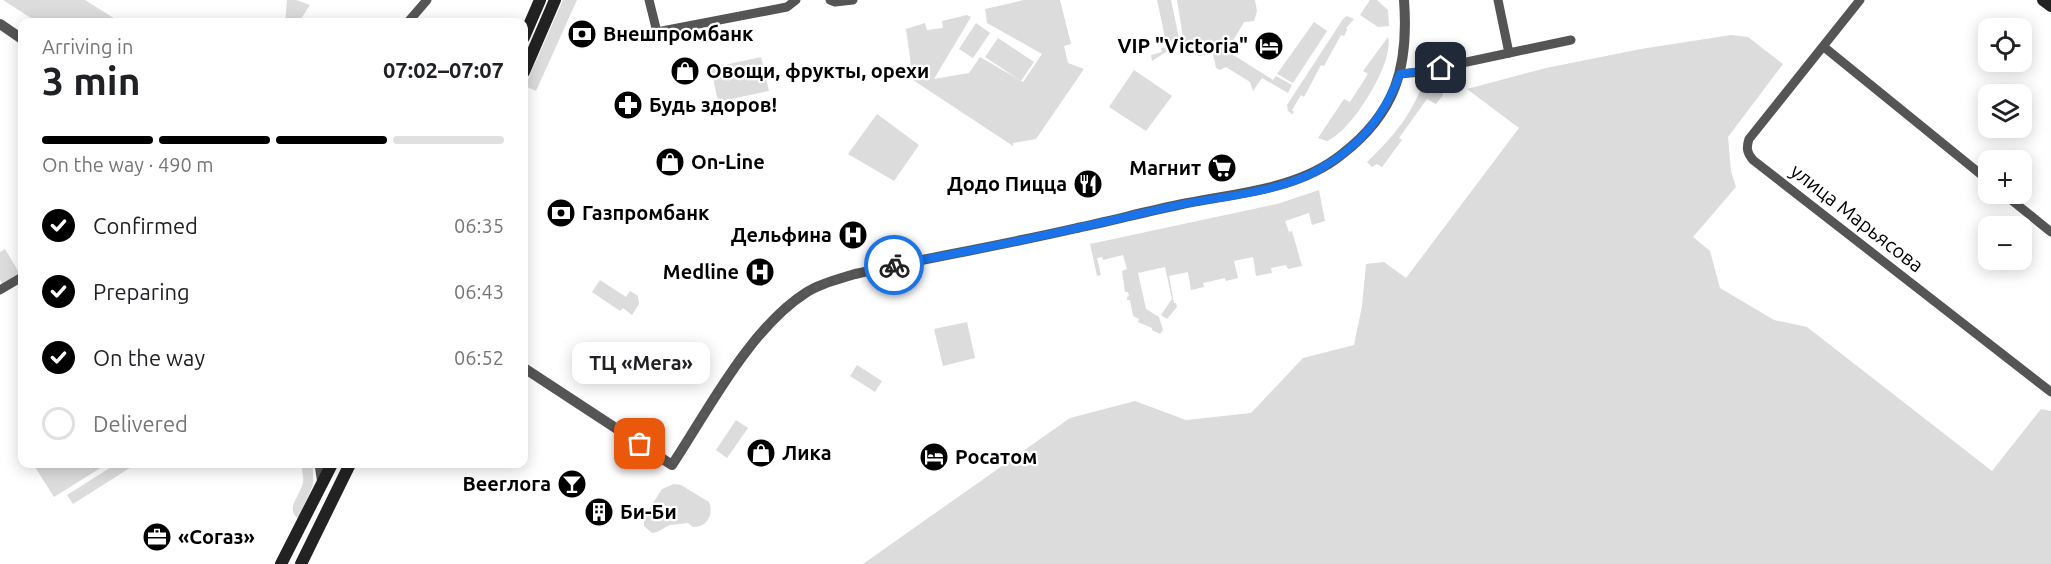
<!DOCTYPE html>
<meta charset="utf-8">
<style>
body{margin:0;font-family:Ubuntu,sans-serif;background:#f2f2f2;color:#202124;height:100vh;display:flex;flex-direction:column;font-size:22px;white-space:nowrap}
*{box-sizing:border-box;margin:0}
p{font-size:20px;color:#757577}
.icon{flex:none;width:33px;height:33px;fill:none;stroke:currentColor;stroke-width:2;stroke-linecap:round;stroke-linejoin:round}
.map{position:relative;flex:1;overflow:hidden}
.sheet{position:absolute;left:18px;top:18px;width:510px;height:450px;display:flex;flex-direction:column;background:#fff;border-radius:12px;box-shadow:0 3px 15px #0003}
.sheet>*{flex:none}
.buttons{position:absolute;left:1978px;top:18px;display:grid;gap:12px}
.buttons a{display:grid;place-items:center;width:54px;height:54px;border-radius:12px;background:#fff;box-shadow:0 3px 15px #0003;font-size:30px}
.pin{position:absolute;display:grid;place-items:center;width:51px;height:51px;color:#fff;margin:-26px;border-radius:12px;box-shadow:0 3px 9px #0006}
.courier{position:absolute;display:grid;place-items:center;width:60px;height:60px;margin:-30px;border:4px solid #1a73e8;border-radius:50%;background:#fff;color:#222;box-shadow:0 2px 8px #0007}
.bubble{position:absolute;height:42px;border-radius:12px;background:#fff;box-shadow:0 3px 15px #0003;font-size:20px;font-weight:700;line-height:42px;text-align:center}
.headline em{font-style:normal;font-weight:700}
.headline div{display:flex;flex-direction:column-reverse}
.headline{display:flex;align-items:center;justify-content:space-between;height:102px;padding:0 24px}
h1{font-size:39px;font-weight:700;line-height:45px}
.bar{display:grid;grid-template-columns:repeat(4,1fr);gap:9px 6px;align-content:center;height:72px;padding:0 24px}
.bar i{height:8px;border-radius:4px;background:#e0e0e0}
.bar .current{background:#000}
.bar p{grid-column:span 4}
ol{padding:0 24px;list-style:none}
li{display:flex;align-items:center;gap:18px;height:66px}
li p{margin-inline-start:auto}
li .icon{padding:6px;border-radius:50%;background:#000;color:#fff;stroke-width:4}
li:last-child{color:#757577}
li i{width:33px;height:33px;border:3px solid #e0e0e0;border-radius:50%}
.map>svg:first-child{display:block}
.green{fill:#dcdcdc}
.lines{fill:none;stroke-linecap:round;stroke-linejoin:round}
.minor{stroke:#555;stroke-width:9}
.tertiary{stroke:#555;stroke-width:10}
.secondary{stroke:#222;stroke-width:12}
.done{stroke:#595959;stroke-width:6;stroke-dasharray:0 10.8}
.route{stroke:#1a73e8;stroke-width:8}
.labels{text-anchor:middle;stroke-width:4.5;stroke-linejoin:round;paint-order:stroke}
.poi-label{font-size:20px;font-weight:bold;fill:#000;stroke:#fff;text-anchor:start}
.street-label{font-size:20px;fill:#000;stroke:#fff}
</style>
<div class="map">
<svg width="2051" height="564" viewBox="0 0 2051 564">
<rect width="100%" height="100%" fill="#fff"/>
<!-- green -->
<g class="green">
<path d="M3,0H85L120,22H37Z"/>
<path d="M287,0H296L310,5L299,22H285Z"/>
<path d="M563,0H577L536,91L525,86Z"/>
<path d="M1024,0H1060L1071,44L1064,46L1068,63L1084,69L1036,139L1013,143V146L913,80L906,29L925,23L927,30L943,28L942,21L967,15L971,17L934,79L969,73L980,57L1023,82L1042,54L987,23L985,9Z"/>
<path d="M1157,0H1171L1180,43L1152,61L1151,55L1162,52L1161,48L1167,47Z"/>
<path d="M1177,0H1255L1257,11L1254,21L1244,22L1227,51L1273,80L1276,76L1292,85L1288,93L1262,78L1253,91L1250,82L1226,67L1220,70L1216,68L1213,54L1199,56L1184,44Z"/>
<path d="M1370,0H1377L1388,10L1389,26L1378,27L1360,15Z"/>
<path d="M1347,16L1354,19L1346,28L1347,30L1344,36L1341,35L1324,66L1321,65L1304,97L1301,95L1292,110L1294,112L1292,114L1288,111L1287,105L1343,19Z"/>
<path d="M1314,22L1327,31L1293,83L1277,74Z"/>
<path d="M976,23L990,33L973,58L959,49Z"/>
<path d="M1731,35L1748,37L1783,64L1728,137L1731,171L1736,187L1693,237L1710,251L1720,288L1774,320L1807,327L1992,471L2041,409L2051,411V564H863L1070,418L1135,401L1186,420L1251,413L1303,358L1354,345L1362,306L1366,264L1384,262L1406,278L1519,128L1467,89L1546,68L1641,49Z"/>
<path d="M1388,37C1395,62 1351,132 1327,141L1318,138L1344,99L1350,102L1368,74L1363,71Z"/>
<path d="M998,38L1034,62L1021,81L985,57Z"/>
<path d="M761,57L769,91L718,102L711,68Z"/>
<path d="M1134,70L1172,96L1146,131L1109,107Z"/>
<path d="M1438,72L1443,95L1436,104L1427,99L1399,138L1402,140L1382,167L1377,164L1372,167L1367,162C1397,133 1412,114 1427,74Z"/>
<path d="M877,114L919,145L894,181L848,154Z"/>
<path d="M1319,190L1325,221L1312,225L1309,213L1285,221L1289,232L1292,231L1302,266L1288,269L1286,265L1271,268L1272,273L1256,276L1253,257L1234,261L1238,278L1226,281L1225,278L1203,283L1204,287L1191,290L1188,272L1169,276L1174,303H1176L1177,307L1167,319L1161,315L1172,299L1165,267L1138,273L1146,309L1159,317L1163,330L1160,334L1152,330V328L1138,322L1139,319L1133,316L1130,300H1127V297L1129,296L1128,292H1125L1122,271L1127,269L1123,255L1103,260L1102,257L1097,258L1101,275L1097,276L1090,244L1277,204Z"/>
<path d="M5,249L20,274L3,285L0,280V252Z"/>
<path d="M600,280L626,297L630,291L638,296L639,304L632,315L623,308L620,311L592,292Z"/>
<path d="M967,322L975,358L943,366L934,329Z"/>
<path d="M857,365L882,381L875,392L850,376Z"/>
<path d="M736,420L748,428L727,458L716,450Z"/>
<path d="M33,464H107L54,497Z"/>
<path d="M116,464H136L73,504L67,495Z"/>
<path d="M301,464H313V485L298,519C285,508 300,496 303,483C304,478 302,470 301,464Z"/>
<path d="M674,484L681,485L709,502C714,515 707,527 693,527L688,523L670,525L657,532L652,533L644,526V517L662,489Z"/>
</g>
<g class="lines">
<!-- minor -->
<g class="minor">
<path d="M649,0L657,32L787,7L796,0"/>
<path d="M830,0L835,2L853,0"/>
<path d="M1498,0L1509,53L1571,40"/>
<path d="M1860,0L1749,139C1746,148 1747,153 1753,160L2051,392"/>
<path d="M408,22L427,0"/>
<path d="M1824,47L1989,181"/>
<path d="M1400,74L1420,72L1509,53"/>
<path d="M2004,194L2051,232"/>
<path d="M0,290L22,277"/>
<path d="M319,464L322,484"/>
</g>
<!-- tertiary -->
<g class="tertiary">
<path d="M0,24L22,39"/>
<path d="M524,368L672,465C709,409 750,328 807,292C821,283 839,279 855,274C928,258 1003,245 1077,228C1111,221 1144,212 1178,205C1233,193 1296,191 1341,155C1396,113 1409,67 1404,0"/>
</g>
<!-- secondary -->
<g class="secondary">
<path d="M2043,0L2051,6"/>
<path d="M524,37L540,0"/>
<path d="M524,72L555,0"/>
<path d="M281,564L332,464"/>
<path d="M301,564L350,464"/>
</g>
</g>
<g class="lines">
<!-- done -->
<path class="done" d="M640,444L672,465C705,414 757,317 810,290C836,277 866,272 894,265"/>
<!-- route -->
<path class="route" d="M894,265C955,254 1016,242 1077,228C1111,221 1145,212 1179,205C1222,196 1282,192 1320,169C1361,145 1383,118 1400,74L1441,68"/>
</g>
<!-- icons -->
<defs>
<g id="bank-disc" transform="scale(1.5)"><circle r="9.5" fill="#000" stroke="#fff"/><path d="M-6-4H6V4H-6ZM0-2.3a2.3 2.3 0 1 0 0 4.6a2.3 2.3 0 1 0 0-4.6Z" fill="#fff"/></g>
<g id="hotel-disc" transform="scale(1.5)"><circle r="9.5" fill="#000" stroke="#fff"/><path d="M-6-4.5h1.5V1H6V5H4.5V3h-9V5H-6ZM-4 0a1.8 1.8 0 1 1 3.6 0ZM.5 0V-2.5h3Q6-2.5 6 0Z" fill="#fff"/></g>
<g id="shop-disc" transform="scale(1.5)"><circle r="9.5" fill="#000" stroke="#fff"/><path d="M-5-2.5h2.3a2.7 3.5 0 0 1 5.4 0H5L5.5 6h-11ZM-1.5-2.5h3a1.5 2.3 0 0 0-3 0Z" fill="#fff"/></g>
<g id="pharmacy-disc" transform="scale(1.5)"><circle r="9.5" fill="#000" stroke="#fff"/><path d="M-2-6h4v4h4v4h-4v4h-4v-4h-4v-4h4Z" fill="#fff"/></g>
<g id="supermarket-disc" transform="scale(1.5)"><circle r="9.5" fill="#000" stroke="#fff"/><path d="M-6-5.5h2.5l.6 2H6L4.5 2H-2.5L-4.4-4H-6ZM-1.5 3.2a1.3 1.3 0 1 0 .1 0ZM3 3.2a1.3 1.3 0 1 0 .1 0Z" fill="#fff"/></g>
<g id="restaurant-disc" transform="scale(1.5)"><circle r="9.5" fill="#000" stroke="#fff"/><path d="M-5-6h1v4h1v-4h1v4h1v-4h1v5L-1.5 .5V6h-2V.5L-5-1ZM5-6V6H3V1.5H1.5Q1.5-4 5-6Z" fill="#fff"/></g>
<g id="hospital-disc" transform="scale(1.5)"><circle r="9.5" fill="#000" stroke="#fff"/><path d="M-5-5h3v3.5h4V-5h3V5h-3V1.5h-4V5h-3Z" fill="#fff"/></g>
<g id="bar-disc" transform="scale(1.5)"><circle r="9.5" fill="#000" stroke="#fff"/><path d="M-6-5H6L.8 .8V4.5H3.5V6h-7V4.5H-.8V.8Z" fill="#fff"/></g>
<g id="building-disc" transform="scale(1.5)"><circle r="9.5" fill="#000" stroke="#fff"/><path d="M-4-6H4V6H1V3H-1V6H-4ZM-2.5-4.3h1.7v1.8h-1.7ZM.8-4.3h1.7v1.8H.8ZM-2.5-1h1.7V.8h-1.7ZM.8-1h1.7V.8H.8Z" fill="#fff"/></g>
<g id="office-disc" transform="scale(1.5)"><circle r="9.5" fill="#000" stroke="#fff"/><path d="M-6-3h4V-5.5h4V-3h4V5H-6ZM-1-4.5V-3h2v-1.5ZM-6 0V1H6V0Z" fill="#fff"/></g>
</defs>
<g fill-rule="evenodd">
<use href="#bank-disc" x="582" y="34"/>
<use href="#hotel-disc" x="1269" y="46"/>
<use href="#shop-disc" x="685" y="71"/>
<use href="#pharmacy-disc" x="628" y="105"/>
<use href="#shop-disc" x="670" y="162"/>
<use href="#supermarket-disc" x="1222" y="168"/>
<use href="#restaurant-disc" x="1088" y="184"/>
<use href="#bank-disc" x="561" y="213"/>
<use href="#hospital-disc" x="853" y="235"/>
<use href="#hospital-disc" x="760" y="272"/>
<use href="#shop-disc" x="761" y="453"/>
<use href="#hotel-disc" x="934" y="457"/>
<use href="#bar-disc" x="572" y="484"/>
<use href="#building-disc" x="599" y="512"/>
<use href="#office-disc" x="157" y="537"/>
</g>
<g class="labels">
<!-- poi labels -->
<g class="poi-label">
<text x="603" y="41">Внешпромбанк</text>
<text x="1248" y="53" text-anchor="end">VIP "Victoria"</text>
<text x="706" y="78">Овощи, фрукты, орехи</text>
<text x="649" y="112">Будь здоров!</text>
<text x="691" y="169">On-Line</text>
<text x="1201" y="175" text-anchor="end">Магнит</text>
<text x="1067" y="191" text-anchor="end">Додо Пицца</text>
<text x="582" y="220">Газпромбанк</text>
<text x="832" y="242" text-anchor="end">Дельфина</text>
<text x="739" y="279" text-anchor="end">Medline</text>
<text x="782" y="460">Лика</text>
<text x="955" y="464">Росатом</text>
<text x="551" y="491" text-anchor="end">Beerлога</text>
<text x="620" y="519">Би-Би</text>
<text x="178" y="544">«Согаз»</text>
</g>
<!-- street labels -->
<g class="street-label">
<text transform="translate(1857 218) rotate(38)" y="7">улица Марьясова</text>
</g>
</g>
</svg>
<div class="buttons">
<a><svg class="icon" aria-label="locate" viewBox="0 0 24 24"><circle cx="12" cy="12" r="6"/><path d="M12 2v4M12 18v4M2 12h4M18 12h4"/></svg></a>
<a><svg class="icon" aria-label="layers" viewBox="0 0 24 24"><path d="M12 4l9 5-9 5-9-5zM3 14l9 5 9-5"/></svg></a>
<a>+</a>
<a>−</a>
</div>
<div class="pin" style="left:640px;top:444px;background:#ea580c"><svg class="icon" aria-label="bag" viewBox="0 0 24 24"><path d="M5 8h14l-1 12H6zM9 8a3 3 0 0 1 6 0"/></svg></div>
<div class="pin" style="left:1441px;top:68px;background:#1f2937"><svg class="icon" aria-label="home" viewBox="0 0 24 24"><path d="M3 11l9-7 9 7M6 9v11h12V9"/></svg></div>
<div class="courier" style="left:894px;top:265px"><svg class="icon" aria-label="bike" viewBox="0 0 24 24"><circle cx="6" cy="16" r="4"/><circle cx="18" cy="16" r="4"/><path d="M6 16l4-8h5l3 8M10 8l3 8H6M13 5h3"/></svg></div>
<div class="bubble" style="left:572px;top:342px;width:138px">ТЦ «Мега»</div>
<section class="sheet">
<div class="headline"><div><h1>3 min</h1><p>Arriving in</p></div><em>07:02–07:07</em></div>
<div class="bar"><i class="current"></i><i class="current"></i><i class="current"></i><i></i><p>On the way · 490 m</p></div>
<ol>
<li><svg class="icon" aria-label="check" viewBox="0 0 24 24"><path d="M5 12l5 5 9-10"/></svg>Confirmed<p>06:35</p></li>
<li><svg class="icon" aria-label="check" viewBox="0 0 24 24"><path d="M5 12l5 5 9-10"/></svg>Preparing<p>06:43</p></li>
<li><svg class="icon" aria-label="check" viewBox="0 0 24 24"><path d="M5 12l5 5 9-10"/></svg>On the way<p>06:52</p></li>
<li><i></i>Delivered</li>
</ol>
</section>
</div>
